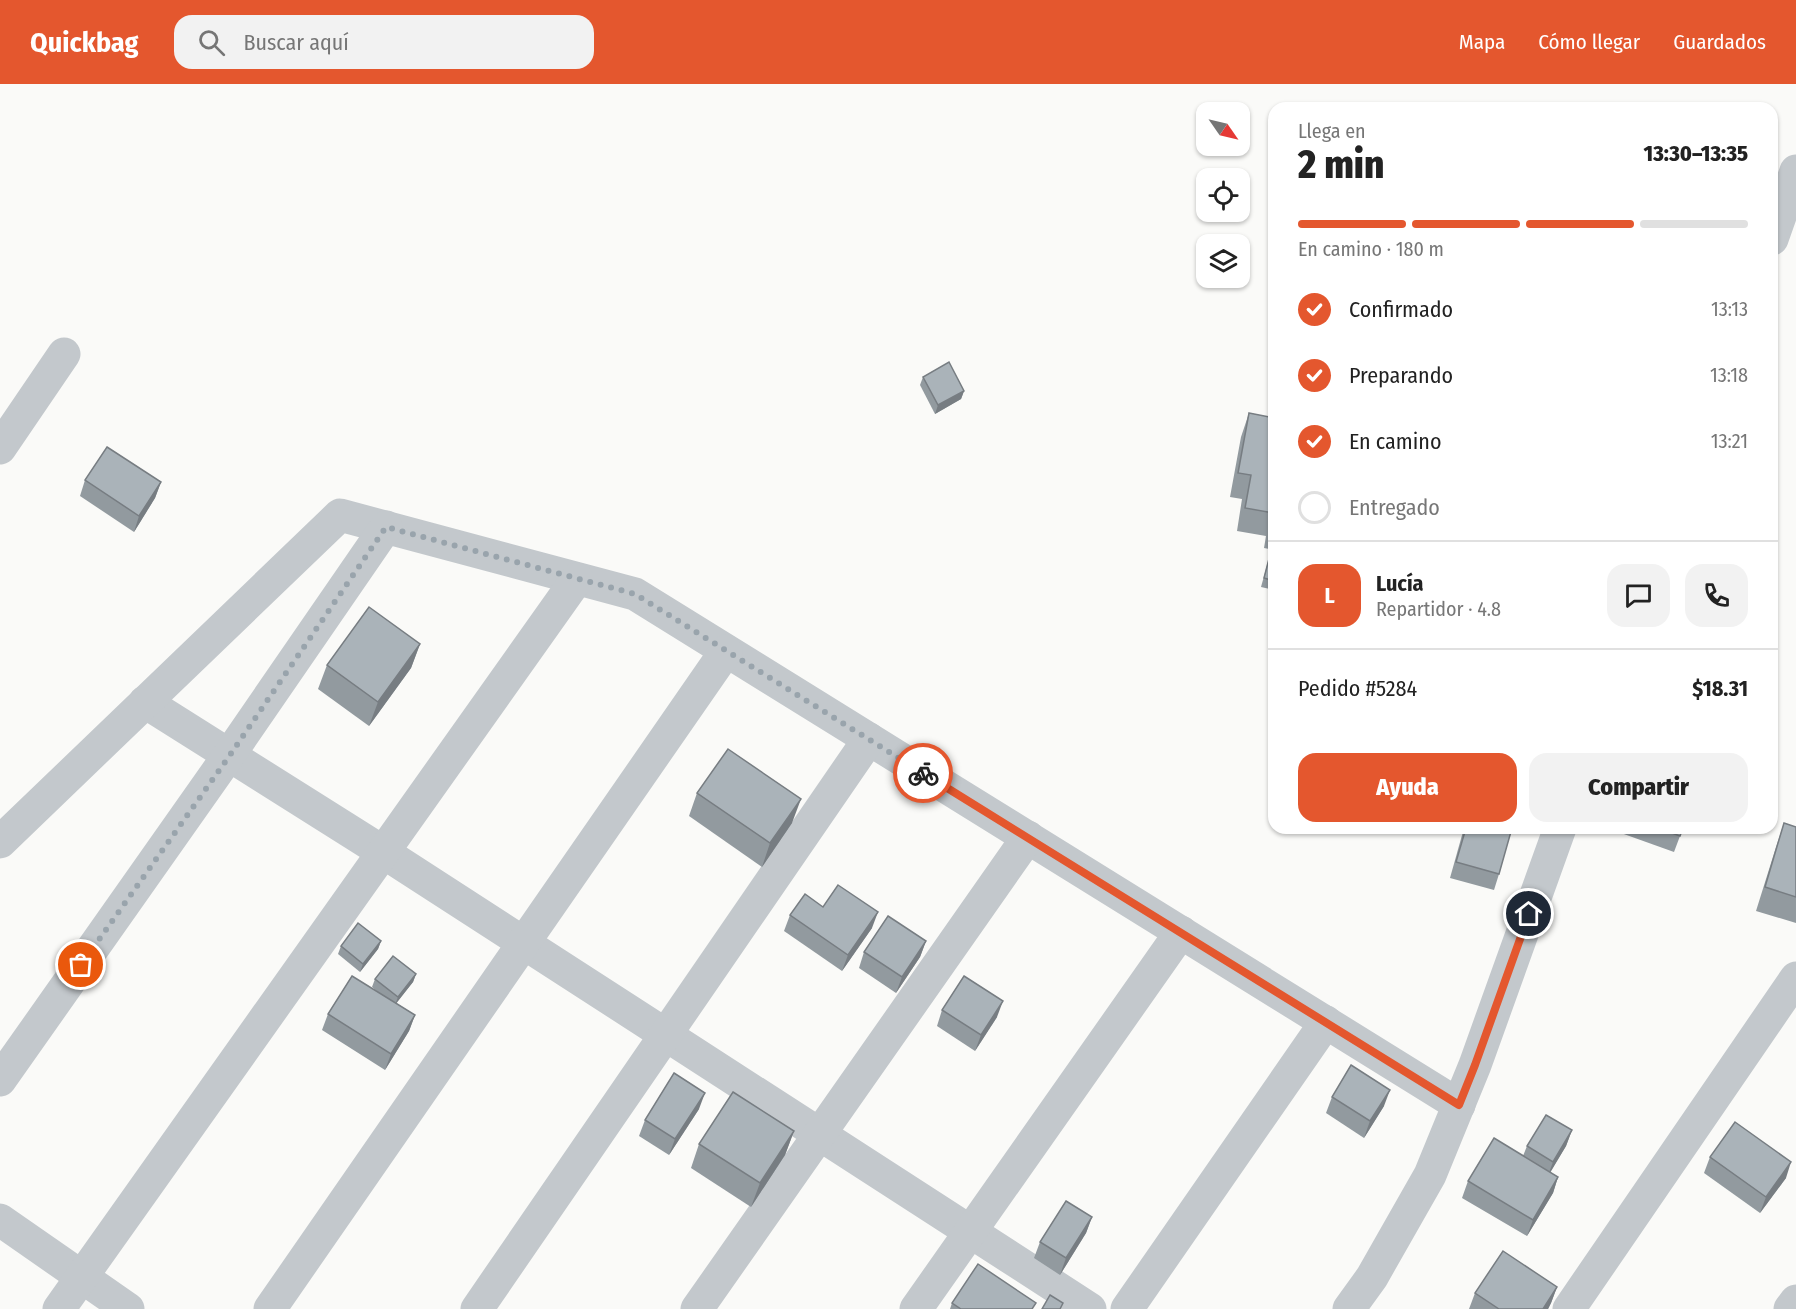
<!DOCTYPE html>
<html lang="es">
<meta charset="utf-8">
<style>
body{margin:0;font-family:"Fira Sans Condensed",sans-serif;background:#f2f2f2;color:#222;height:100vh;display:flex;flex-direction:column;font-size:22px;white-space:nowrap}
*{box-sizing:border-box;margin:0}
p{font-size:20px;color:#767676}
.icon{flex:none;width:33px;height:33px;fill:none;stroke:currentColor;stroke-width:2;stroke-linecap:round;stroke-linejoin:round}
.map{position:relative;flex:1;overflow:hidden}
.panel{position:absolute;left:1268px;top:18px;width:510px;height:732px;display:flex;flex-direction:column;background:#fff;border-radius:18px;box-shadow:0 2px 4px #0004}
.panel>*{flex:none}
.needle{width:39px;rotate:124deg}
.fabs{position:absolute;left:1196px;top:18px;display:grid;gap:12px}
.fabs a{display:grid;place-items:center;width:54px;height:54px;border-radius:12px;background:#fff;box-shadow:0 2px 4px #0004;font-size:30px}
.pin{position:absolute;display:grid;place-items:center;width:51px;height:51px;color:#fff;margin:-26px;border:3px solid #fff;border-radius:50%;box-shadow:0 2px 6px #0007}
.courier{position:absolute;display:grid;place-items:center;width:60px;height:60px;margin:-30px;border:4px solid #e4572e;border-radius:50%;background:#fff;color:#222;box-shadow:0 2px 8px #0007}
.headline em{font-style:normal;font-weight:800}
.headline div{display:flex;flex-direction:column-reverse}
.headline{display:flex;align-items:center;justify-content:space-between;height:102px;padding:0 30px}
h1{font-size:39px;font-weight:800;line-height:45px}
.bar{display:grid;grid-template-columns:repeat(4,1fr);gap:9px 6px;align-content:center;height:72px;padding:0 30px}
.bar i{height:8px;border-radius:4px;background:#e0e0e0}
.bar .current{background:#e4572e}
.bar p{grid-column:span 4}
.line{display:flex;align-items:center;gap:15px;padding:0 30px;border-top:2px solid #e0e0e0}
.line div{flex:1}
.round{display:grid;place-items:center;flex:none;width:63px;height:63px;border-radius:18px;background:#f2f2f2}
ol{padding:0 30px;list-style:none}
li{display:flex;align-items:center;gap:18px;height:66px}
li p{margin-inline-start:auto}
li .icon{padding:6px;border-radius:50%;background:#e4572e;color:#fff;stroke-width:4}
li:last-child{color:#767676}
li i{width:33px;height:33px;border:3px solid #e0e0e0;border-radius:50%}
.action{display:flex;gap:12px;margin-top:auto;padding:12px 30px}
.action a{flex:1;height:69px;border-radius:18px;background:#e4572e;color:#fff;font-size:24px;font-weight:800;line-height:69px;text-align:center}
.action a+a{background:#f2f2f2;color:#222}
header{display:flex;align-items:center;gap:36px;box-sizing:border-box;height:84px;padding:0 30px;background:#e4572e;color:#fff}
header strong{font-size:28px}
nav{display:flex;gap:33px;margin-inline-start:auto;font-size:21px}
.search{width:420px;height:54px;background:#f2f2f2;display:flex;align-items:center;gap:15px;box-sizing:border-box;padding:0 21px;border-radius:18px;color:#767676;font-size:22px}
.map>svg:first-child{display:block}
.lines{fill:none;stroke-linecap:round;stroke-linejoin:round}
.minor{stroke:#c3c8cc;stroke-width:33}
.wall{fill:#929a9f}
.shaded-wall{fill:#777d82}
.building{fill:#aab3b9;stroke:#777d82;stroke-width:1.5}
.done{stroke:#99a4ac;stroke-width:6;stroke-dasharray:0 10.8}
.route{stroke:#e4572e;stroke-width:8}
</style>
<header>
<strong>Quickbag</strong>
<div class="search"><svg class="icon" aria-label="search" viewBox="0 0 24 24"><circle cx="10" cy="10" r="6"/><path d="M15 15l6 6"/></svg>Buscar aquí</div>
<nav><a>Mapa</a><a>Cómo llegar</a><a>Guardados</a></nav>
</header>
<div class="map">
<svg width="1796" height="1225" viewBox="0 0 1796 1225">
<rect width="100%" height="100%" fill="#fafaf8"/>
<g class="lines">
<!-- minor -->
<g class="minor">
<path d="M1772,155L1796,87"/>
<path d="M0,364L64,270"/>
<path d="M145,618L383,768L1090,1225"/>
<path d="M0,758L340,431L635,510L1459,1021"/>
<path d="M0,996L229,671L386,443"/>
<path d="M0,1136L128,1225"/>
<path d="M59,1225L577,495"/>
<path d="M270,1225L726,567"/>
<path d="M477,1225L869,655"/>
<path d="M697,1225L1028,753"/>
<path d="M916,1225L1181,848"/>
<path d="M1127,1225L1326,938"/>
<path d="M1349,1225L1372,1193L1430,1091L1475,981L1560,744"/>
<path d="M1569,1225L1796,894"/>
<path d="M1790,1225L1796,1217"/>
</g>
</g>
<!-- wall -->
<g class="wall">
<path d="M923,293L964,307L961,315L935,330L920,301Z"/>
<path d="M1249,329L1274,334V466L1264,464L1266,452L1237,447L1242,415L1230,413L1241,353Z"/>
<path d="M85,396L161,398L155,414L134,448L80,412Z"/>
<path d="M1271,467H1274V506L1261,503Z"/>
<path d="M420,560L411,584L369,642L318,605L327,581Z"/>
<path d="M697,709L792,739L762,783L689,732Z"/>
<path d="M1784,739L1796,743V839L1756,827L1776,763Z"/>
<path d="M1464,744H1512L1499,790L1494,806L1450,794Z"/>
<path d="M1607,744H1683L1674,768Z"/>
<path d="M790,831L872,844L842,887L784,847Z"/>
<path d="M381,857L378,865L360,888L338,870L341,862Z"/>
<path d="M926,857L920,873L896,909L859,884L864,868Z"/>
<path d="M416,890L413,898L396,919L415,931L409,947L385,986L322,946L328,930L379,909L372,903L375,895Z"/>
<path d="M942,926L997,933L975,967L937,942Z"/>
<path d="M1332,1013L1384,1022L1364,1054L1326,1029Z"/>
<path d="M699,1025L669,1071L639,1052L645,1036Z"/>
<path d="M1572,1046L1566,1062L1550,1088L1558,1093L1553,1109L1527,1152L1462,1114L1468,1097L1523,1072L1527,1062Z"/>
<path d="M794,1047L785,1071L751,1123L691,1084L699,1060Z"/>
<path d="M1710,1073L1786,1094L1760,1129L1704,1089Z"/>
<path d="M1092,1133L1086,1149L1060,1191L1034,1174L1040,1158Z"/>
<path d="M1557,1203L1551,1219L1548,1225H1469L1475,1209Z"/>
<path d="M952,1219L1034,1225H950Z"/>
</g>
<!-- shaded-wall -->
<g class="shaded-wall">
<path d="M964,307L961,315L935,330L938,321Z"/>
<path d="M161,398L155,414L134,448L139,432Z"/>
<path d="M420,560L411,584L369,642L378,618Z"/>
<path d="M801,715L792,739L762,783L770,759Z"/>
<path d="M878,828L872,844L842,887L848,871Z"/>
<path d="M381,857L378,865L360,888L363,880Z"/>
<path d="M926,857L920,873L896,909L902,893Z"/>
<path d="M416,890L413,898L395,921L398,913Z"/>
<path d="M1003,917L997,933L975,967L981,951Z"/>
<path d="M415,931L409,947L385,986L391,970Z"/>
<path d="M1390,1006L1384,1022L1364,1054L1370,1037Z"/>
<path d="M705,1009L699,1025L669,1071L675,1055Z"/>
<path d="M1572,1046L1566,1062L1547,1094L1553,1078Z"/>
<path d="M794,1047L785,1071L751,1123L760,1099Z"/>
<path d="M1791,1078L1786,1094L1760,1129L1766,1113Z"/>
<path d="M1558,1093L1553,1109L1527,1152L1533,1136Z"/>
<path d="M1092,1133L1086,1149L1060,1191L1066,1174Z"/>
<path d="M1557,1203L1551,1219L1548,1225H1543Z"/>
</g>
<!-- building -->
<g class="building">
<path d="M949,278L964,307L938,321L923,293Z"/>
<path d="M1249,329L1274,334V429L1245,424L1251,391L1238,389Z"/>
<path d="M107,363L161,398L139,432L85,396Z"/>
<path d="M1271,467H1274V497L1264,494Z"/>
<path d="M369,523L420,560L378,618L327,581Z"/>
<path d="M728,665L801,715L770,759L697,709Z"/>
<path d="M1784,739L1796,743V813L1765,803Z"/>
<path d="M1466,744H1512L1499,790L1456,778Z"/>
<path d="M1659,744H1683L1680,752Z"/>
<path d="M838,801L878,828L848,871L790,831L805,810L823,823Z"/>
<path d="M888,832L926,857L902,893L864,868Z"/>
<path d="M358,839L381,857L363,880L341,862Z"/>
<path d="M393,872L416,890L398,913L375,895Z"/>
<path d="M352,892L415,931L391,970L328,930Z"/>
<path d="M964,892L1003,917L981,951L942,926Z"/>
<path d="M1351,981L1390,1006L1370,1037L1332,1013Z"/>
<path d="M674,989L705,1009L675,1055L645,1036Z"/>
<path d="M733,1008L794,1047L760,1099L699,1060Z"/>
<path d="M1546,1031L1572,1046L1553,1078L1527,1062Z"/>
<path d="M1735,1038L1791,1078L1766,1113L1710,1073Z"/>
<path d="M1494,1054L1558,1093L1533,1136L1468,1097Z"/>
<path d="M1066,1117L1092,1133L1066,1174L1040,1158Z"/>
<path d="M1503,1167L1557,1203L1543,1225H1499L1475,1209Z"/>
<path d="M978,1180L1036,1219L1032,1225H961L952,1219Z"/>
<path d="M1050,1211L1063,1219L1060,1225H1042Z"/>
</g>
<g class="lines">
<!-- done -->
<path class="done" d="M81,881L230,671L386,443L635,510L923,689"/>
<!-- route -->
<path class="route" d="M923,689L1459,1021L1475,981L1529,830"/>
</g>
</svg>
<div class="fabs">
<a><svg class="needle" viewBox="-14 -14 28 28"><path d="M0-13l5 13h-10z" fill="#e53935"/><path d="M0 13l5-13h-10z" fill="#767676"/></svg></a>
<a><svg class="icon" aria-label="locate" viewBox="0 0 24 24"><circle cx="12" cy="12" r="6"/><path d="M12 2v4M12 18v4M2 12h4M18 12h4"/></svg></a>
<a><svg class="icon" aria-label="layers" viewBox="0 0 24 24"><path d="M12 4l9 5-9 5-9-5zM3 14l9 5 9-5"/></svg></a>
</div>
<div class="pin" style="left:81px;top:881px;background:#ea580c"><svg class="icon" aria-label="bag" viewBox="0 0 24 24"><path d="M5 8h14l-1 12H6zM9 8a3 3 0 0 1 6 0"/></svg></div>
<div class="pin" style="left:1529px;top:830px;background:#1f2937"><svg class="icon" aria-label="home" viewBox="0 0 24 24"><path d="M3 11l9-7 9 7M6 9v11h12V9"/></svg></div>
<div class="courier" style="left:923px;top:689px"><svg class="icon" aria-label="bike" viewBox="0 0 24 24"><circle cx="6" cy="16" r="4"/><circle cx="18" cy="16" r="4"/><path d="M6 16l4-8h5l3 8M10 8l3 8H6M13 5h3"/></svg></div>
<section class="panel">
<div class="headline"><div><h1>2 min</h1><p>Llega en</p></div><em>13:30–13:35</em></div>
<div class="bar"><i class="current"></i><i class="current"></i><i class="current"></i><i></i><p>En camino · 180 m</p></div>
<ol>
<li><svg class="icon" aria-label="check" viewBox="0 0 24 24"><path d="M5 12l5 5 9-10"/></svg>Confirmado<p>13:13</p></li>
<li><svg class="icon" aria-label="check" viewBox="0 0 24 24"><path d="M5 12l5 5 9-10"/></svg>Preparando<p>13:18</p></li>
<li><svg class="icon" aria-label="check" viewBox="0 0 24 24"><path d="M5 12l5 5 9-10"/></svg>En camino<p>13:21</p></li>
<li><i></i>Entregado</li>
</ol>
<div class="line" style="height:108px"><b class="round" style="background:#e4572e;color:#fff">L</b><div><b>Lucía</b><p>Repartidor · 4.8</p></div><a class="round"><svg class="icon" aria-label="chat" viewBox="0 0 24 24"><path d="M4 5h16v11H9l-5 4z"/></svg></a><a class="round"><svg class="icon" aria-label="phone" viewBox="0 0 24 24"><path d="M5 4h4l2 5-3 2q2 4 5 5l2-3 5 2v4C11 20 4 13 5 4z"/></svg></a></div>
<div class="line" style="height:78px"><div>Pedido #5284</div><b>$18.31</b></div>
<div class="action"><a>Ayuda</a><a>Compartir</a></div>
</section>
</div>
